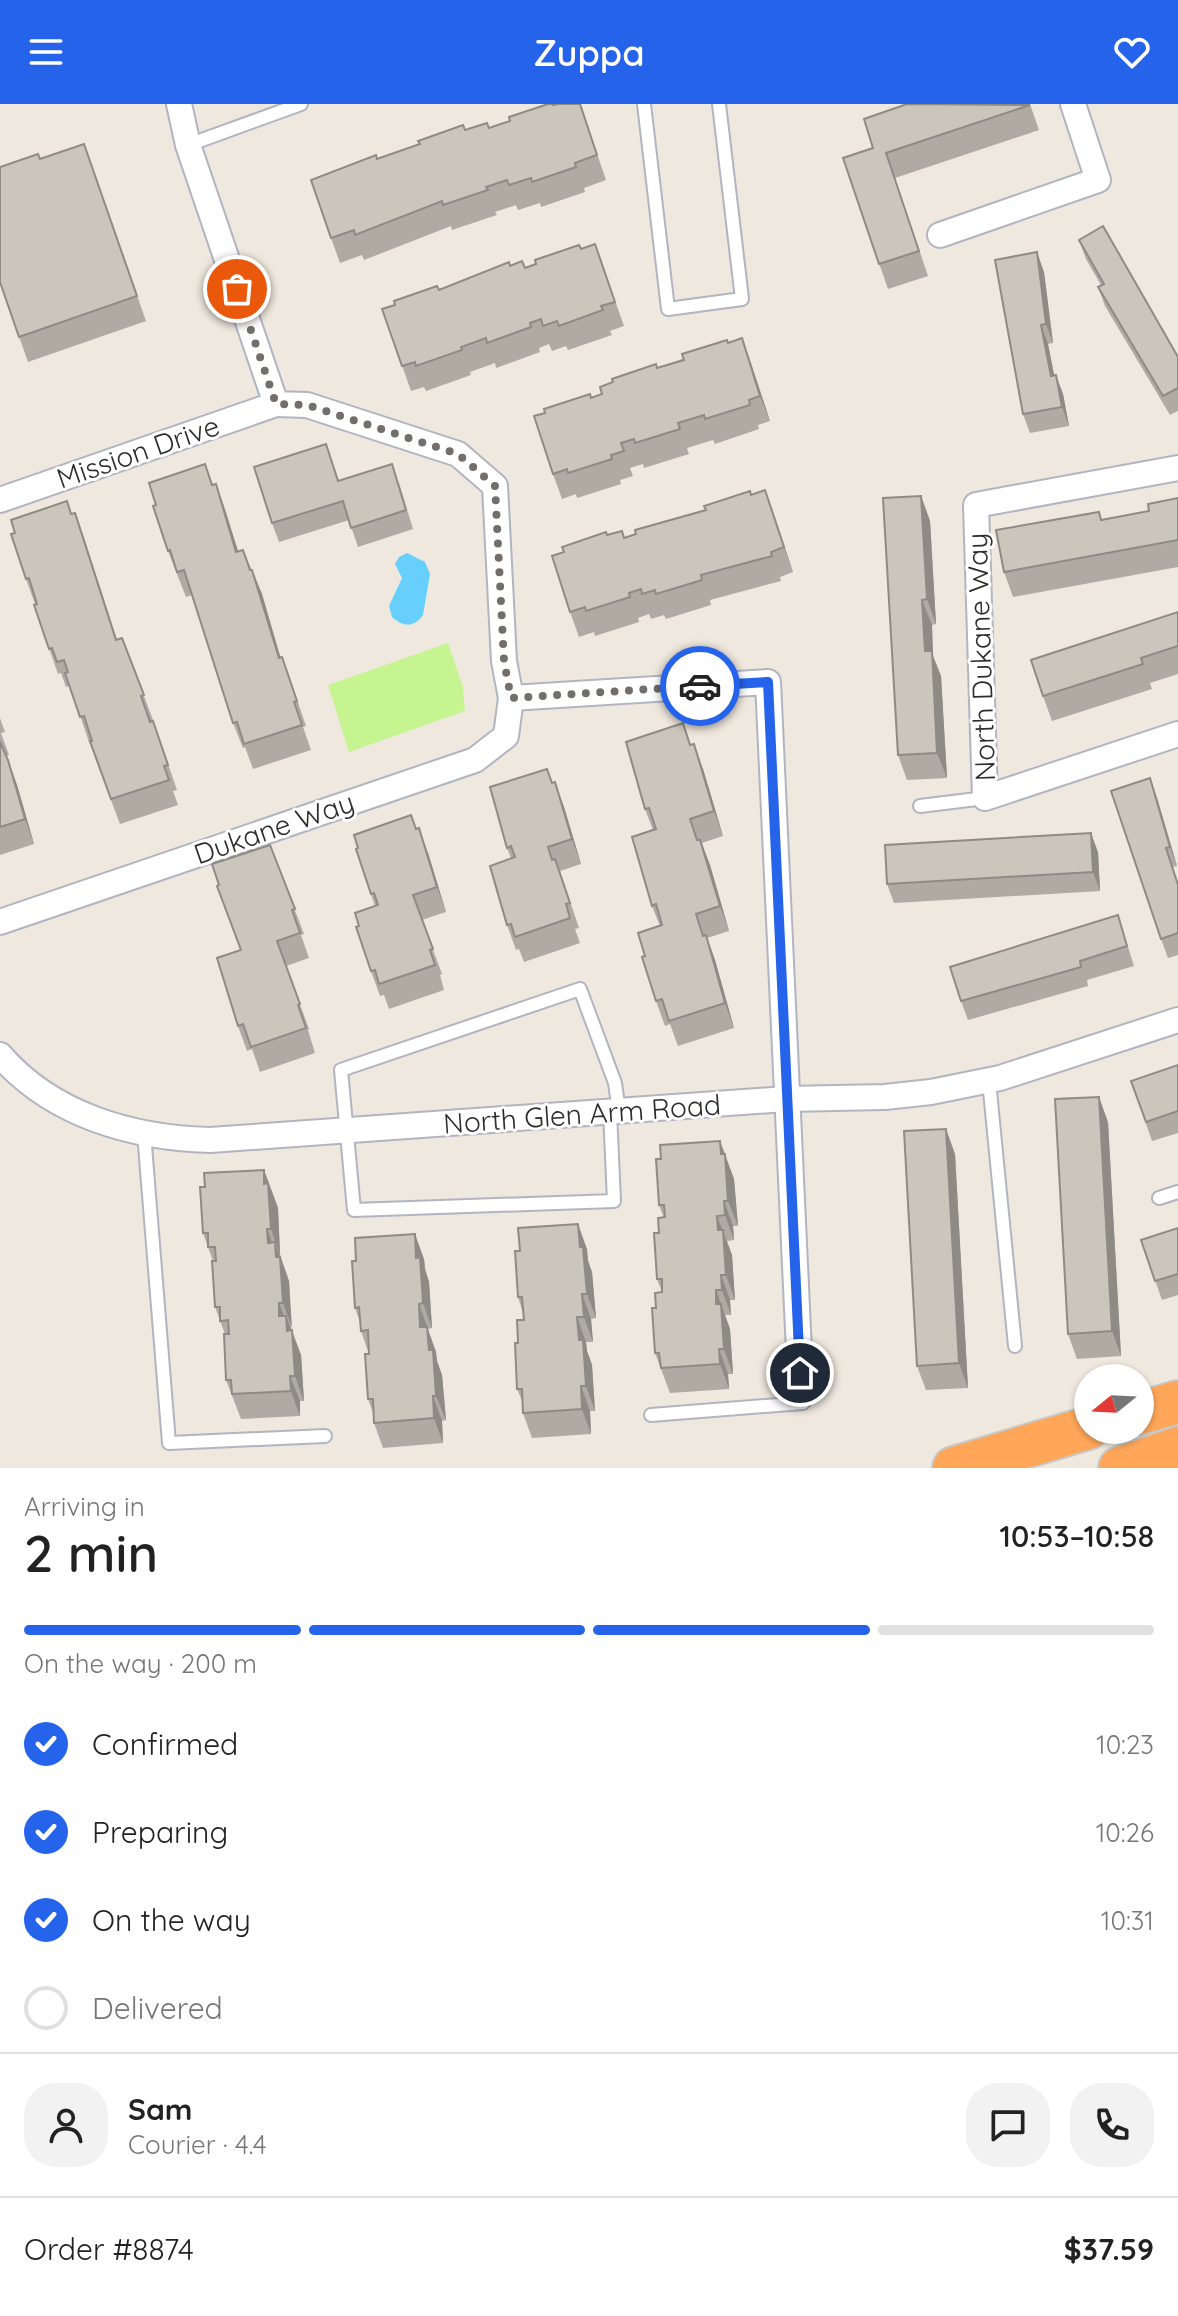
<!DOCTYPE html>
<meta charset="utf-8">
<style>
body{margin:0;font-family:Quicksand,sans-serif;background:#f2f2f2;color:#222;height:100vh;display:flex;flex-direction:column;font-size:30px;white-space:nowrap}
*{box-sizing:border-box;margin:0}
p{font-size:26px;color:#767676}
.icon{flex:none;width:44px;height:44px;fill:none;stroke:currentColor;stroke-width:2;stroke-linecap:round;stroke-linejoin:round}
.map{position:relative;height:1364px;overflow:hidden}
.details{display:flex;flex-direction:column;background:#fff;flex:1}
.details>*{flex:none}
.needle{width:52px;rotate:252deg}
.fabs{position:absolute;left:1074px;top:1260px;display:grid;gap:16px}
.fabs a{display:grid;place-items:center;width:80px;height:80px;border-radius:50%;background:#fff;box-shadow:0 2px 6px #0004;font-size:40px}
.pin{position:absolute;display:grid;place-items:center;width:68px;height:68px;color:#fff;margin:-34px;border:4px solid #fff;border-radius:50%;box-shadow:0 2px 8px #0007}
.courier{position:absolute;display:grid;place-items:center;width:80px;height:80px;margin:-40px;border:6px solid #2563eb;border-radius:50%;background:#fff;color:#222;box-shadow:0 2px 10px #0007}
.head em{font-style:normal;font-weight:600}
.head div{display:flex;flex-direction:column-reverse}
.head{display:flex;align-items:center;justify-content:space-between;height:136px;padding:0 24px}
h1{font-size:52px;font-weight:600;line-height:60px}
.bar{display:grid;grid-template-columns:repeat(4,1fr);gap:12px 8px;align-content:center;height:96px;padding:0 24px}
.bar i{height:10px;border-radius:6px;background:#e0e0e0}
.bar .on{background:#2563eb}
.bar p{grid-column:span 4}
.line{display:flex;align-items:center;gap:20px;padding:0 24px;border-top:2px solid #e0e0e0}
.line div{flex:1}
.round{display:grid;place-items:center;flex:none;width:84px;height:84px;border-radius:32px;background:#f2f2f2}
ol{padding:0 24px;list-style:none}
li{display:flex;align-items:center;gap:24px;height:88px}
li p{margin-inline-start:auto}
li .icon{padding:8px;border-radius:50%;background:#2563eb;color:#fff;stroke-width:4}
li:last-child{color:#767676}
li i{width:44px;height:44px;border:4px solid #e0e0e0;border-radius:50%}
header{display:flex;justify-content:space-between;align-items:center;height:104px;padding:0 24px;background:#2563eb;color:#fff;font-size:36px;font-weight:600}
.map>svg:first-child{display:block}
.pitch{fill:#c6f490}
.water{fill:#67cffc}
.lines{fill:none;stroke-linecap:round;stroke-linejoin:round}
.lane-casing{stroke:#b2b4c2;stroke-width:16}
.street-casing{stroke:#b2b4c2;stroke-width:28}
.highway-casing{stroke:#c8c8c8;stroke-width:46}
.lane{stroke:#fff;stroke-width:12}
.street{stroke:#fff;stroke-width:24}
.highway{stroke:#ffa659;stroke-width:42}
.wall{fill:#afaaa2}
.shaded-wall{fill:#8e8b84}
.building{fill:#cbc6bc;stroke:#8e8b84;stroke-width:2}
.done{stroke:#716e6b;stroke-width:8;stroke-dasharray:0 14.4}
.route{stroke:#2563eb;stroke-width:10}
.labels{text-anchor:middle;stroke-width:6;stroke-linejoin:round;paint-order:stroke}
.street-label{font-size:28px;fill:#2d2d2d;stroke:#fff}
</style>
<header><svg class="icon" aria-label="menu" viewBox="0 0 24 24"><path d="M4 6h16M4 12h16M4 18h16"/></svg>Zuppa<svg class="icon" aria-label="heart" viewBox="0 0 24 24"><path d="M12 20l-8-8c-3-5 5-10 8-4 3-6 11-1 8 4z"/></svg></header>
<div class="map">
<svg width="1178" height="1364" viewBox="0 0 1178 1364">
<rect width="100%" height="100%" fill="#efe8de"/>
<!-- pitch -->
<path class="pitch" d="M448,539L463,583L465,607L349,648L328,581Z"/>
<!-- water -->
<path class="water" d="M407,449L425,458L430,470L423,511C414,524 403,523 392,513L389,502L402,474L395,460L399,453Z"/>
<g class="lines">
<!-- lane casing -->
<g class="lane-casing">
<g id="lane">
<path d="M644,0L668,205L742,195L719,0"/>
<path d="M188,41L301,0"/>
<path d="M920,702L985,694"/>
<path d="M989,977L1015,1242"/>
<path d="M610,1008L614,1097L354,1106L341,966L580,885L615,979L619,1007"/>
<path d="M144,1029L169,1339L325,1332"/>
<path d="M1159,1094L1178,1088"/>
<path d="M651,1311L803,1299L800,1269"/>
</g>
</g>
<!-- street casing -->
<g class="street-casing">
<g id="street">
<path d="M179,0L188,41L276,300L307,301L458,350L495,382L504,557L511,594L768,578L800,1269"/>
<path d="M940,131L1098,76L1073,0"/>
<path d="M1178,364L976,401L985,694L1178,630"/>
<path d="M0,396L276,300"/>
<path d="M0,818L475,656L506,632L511,594"/>
<path d="M0,951C52,1011 132,1034 210,1036L786,995L885,993L931,988L1000,974L1178,916"/>
</g>
</g>
<!-- highway casing -->
<g class="highway-casing">
<g id="highway">
<path d="M1140,1309L1178,1298"/>
<path d="M954,1364L1088,1324"/>
<path d="M1120,1364L1178,1344"/>
</g>
</g>
<!-- lane -->
<use href="#lane" class="lane"/>
<!-- street -->
<use href="#street" class="street"/>
<!-- highway -->
<use href="#highway" class="highway"/>
</g>
<!-- wall -->
<g class="wall">
<path d="M580,0L606,76L584,84L585,88L541,103L540,99L518,106L516,101L495,108L497,111L452,126L451,122L364,156L362,151L340,159L331,134L377,55L465,26L489,24L553,1Z"/>
<path d="M1030,0L1039,26L895,74L928,172L888,185L843,54Z"/>
<path d="M84,40L146,217L28,258L0,178L40,55Z"/>
<path d="M1079,136L1178,253V307L1170,311L1105,202L1098,183L1101,181L1086,155Z"/>
<path d="M595,140L624,222L610,227L612,231L568,246L566,242L552,247L549,240L539,244L540,248L496,264L495,259L470,268L471,271L426,287L424,283L411,287L382,205L510,162L525,164Z"/>
<path d="M1044,168L1053,239L1048,240L1054,271L1063,290L1069,322L1030,329L1023,310Z"/>
<path d="M742,234L770,317L758,321L759,325L715,340L713,336L687,344L689,350L644,364L643,360L630,364L633,372L620,376L621,380L577,394L576,390L562,395L553,370L591,294L602,290L657,264Z"/>
<path d="M326,340L339,377L399,379L413,425L358,443L349,416L279,438L272,419Z"/>
<path d="M216,380L238,447L243,446L262,490L280,554L291,578L306,622L303,623L311,646L253,665L245,643L243,644L233,619L192,491L186,493L168,447L213,381Z"/>
<path d="M751,391L774,411L793,468L780,473L781,477L710,496L711,501L666,515L664,511L651,515L649,510L638,514L639,518L595,532L594,528L579,533L570,508L607,431L624,434Z"/>
<path d="M921,392L930,417L936,520L932,521L933,552L941,572L947,674L907,676L898,651Z"/>
<path d="M1178,394V463L1013,493L1004,468L1099,408L1102,416L1149,407Z"/>
<path d="M75,409L117,536L122,534L153,616L150,618L153,617L177,686L173,687L178,701L120,720L89,638L70,582L66,583L61,569L58,570L34,501L35,500L26,475L71,410Z"/>
<path d="M1178,508V570L1150,579L1152,585L1052,617L1043,592Z"/>
<path d="M0,614L5,628L1,629L9,651L6,652L17,681L34,740L0,751Z"/>
<path d="M691,641L703,665L723,732L702,739L710,761L729,827L707,834L715,856L734,924L678,942L670,920L665,922L656,897L645,852L660,822L652,802L653,726L645,705Z"/>
<path d="M553,679L564,703L581,760L560,767L579,824L575,825L580,839L524,858L519,845L516,846L507,821L511,754L507,744Z"/>
<path d="M1157,694L1177,762L1173,763L1178,779V851L1168,854L1161,835Z"/>
<path d="M416,725L428,749L446,808L422,816L442,870L440,871L444,886L389,905L384,891L380,892L371,867L359,822L375,802L356,745Z"/>
<path d="M270,741L304,830L301,831L309,854L286,862L309,925L308,926L315,949L260,968L252,945L247,947L238,922L241,846Z"/>
<path d="M1098,748L1100,787L894,799L887,780Z"/>
<path d="M1118,811L1134,862L1087,876L1088,882L968,916L961,897Z"/>
<path d="M1178,961V1029L1152,1037L1131,977Z"/>
<path d="M1108,1018L1121,1252L1077,1255L1068,1230Z"/>
<path d="M720,1037L734,1075L738,1122H733L734,1136L727,1137L732,1151L735,1196H730L731,1211H725L730,1225L733,1270H728L729,1285L670,1289L655,1249L656,1204L662,1188L657,1175L659,1129L664,1114L659,1101L661,1055Z"/>
<path d="M955,1050L968,1284L926,1286L917,1262Z"/>
<path d="M264,1066L278,1104L280,1150L289,1177L291,1224L301,1251L304,1297H300V1312L241,1315L226,1276L225,1230L215,1203L213,1157L203,1129L205,1083Z"/>
<path d="M1178,1124V1191L1162,1196L1141,1136Z"/>
<path d="M587,1145L588,1157L592,1168L596,1214L591,1215L593,1238H586L587,1247L592,1261L595,1307H590L591,1330L532,1334L523,1309V1299L517,1285L518,1239L524,1216L523,1209L518,1193Z"/>
<path d="M424,1155L425,1165L429,1178L432,1224L428,1225V1226L436,1248L437,1257L442,1271L446,1316L442,1317L443,1339L383,1344L374,1319V1311L368,1295L369,1250L361,1227L360,1218L355,1204L356,1157Z"/>
</g>
<!-- shaded-wall -->
<g class="shaded-wall">
<path d="M1037,148L1044,168L1053,239L1046,220Z"/>
<path d="M1041,221L1048,240L1058,291L1051,272Z"/>
<path d="M742,234L751,259L770,317L760,292Z"/>
<path d="M1056,271L1063,290L1069,322L1062,303Z"/>
<path d="M216,380L225,405L246,473L236,448Z"/>
<path d="M765,386L774,411L793,468L784,443Z"/>
<path d="M921,392L930,417L936,520L927,495Z"/>
<path d="M75,409L84,434L125,561L116,536Z"/>
<path d="M252,466L262,490L288,579L279,554Z"/>
<path d="M922,496L932,521L933,552L941,572L947,674L937,649L925,547Z"/>
<path d="M694,640L703,665L723,732L714,707Z"/>
<path d="M8,656L17,681L34,740L25,715Z"/>
<path d="M1150,674L1157,694L1177,762L1170,743Z"/>
<path d="M555,678L564,703L581,760L572,735Z"/>
<path d="M419,724L428,749L446,808L437,783Z"/>
<path d="M1091,729L1098,748L1100,787L1093,768Z"/>
<path d="M700,736L710,761L729,827L720,802Z"/>
<path d="M706,831L715,856L734,924L725,899Z"/>
<path d="M1099,993L1108,1018L1121,1252L1112,1227Z"/>
<path d="M946,1025L955,1050L968,1284L959,1259Z"/>
<path d="M720,1037L734,1075L738,1122L728,1097L721,1050Z"/>
<path d="M264,1066L278,1104L280,1150L271,1125L264,1080Z"/>
<path d="M724,1097L733,1122L734,1136L725,1111Z"/>
<path d="M717,1112L732,1151L735,1196L726,1171L718,1126Z"/>
<path d="M578,1120L587,1145L588,1157L592,1168L596,1214L587,1190L580,1143Z"/>
<path d="M267,1125L276,1149L275,1138L289,1177L292,1224L283,1199L268,1139Z"/>
<path d="M415,1130L424,1155L425,1165L429,1178L432,1224L423,1199L416,1154Z"/>
<path d="M721,1171L730,1196L731,1211L722,1186Z"/>
<path d="M716,1186L730,1225L733,1270L724,1245L716,1200Z"/>
<path d="M582,1190L591,1215L593,1238L584,1213Z"/>
<path d="M279,1199L287,1220L286,1212L301,1251L304,1297L295,1272L279,1212Z"/>
<path d="M419,1200L436,1248L437,1257L442,1271L446,1316L436,1292L420,1223Z"/>
<path d="M577,1213L586,1238L587,1247L592,1261L595,1307L586,1282L579,1236Z"/>
<path d="M719,1245L728,1270L729,1285L720,1260Z"/>
<path d="M290,1272L300,1297V1312L291,1287Z"/>
<path d="M581,1282L590,1307L591,1330L582,1305Z"/>
<path d="M433,1292L442,1317L443,1339L434,1314Z"/>
</g>
<!-- building -->
<g class="building">
<path d="M548,0H553V1L558,0H580L597,51L575,59L576,63L532,78L531,74L509,81L507,76L486,83L488,86L443,101L442,97L355,131L354,126L331,134L311,76L376,51L377,55L420,40L418,37L463,21L465,26L487,19L489,24L510,17L509,13Z"/>
<path d="M907,0L1030,1L886,49L919,147L879,160L843,54L873,44L864,15Z"/>
<path d="M84,40L137,192L19,233L0,178V63L38,50L40,55Z"/>
<path d="M1103,122L1178,253V284L1163,292L1098,183L1104,180L1079,136Z"/>
<path d="M595,140L615,198L601,202L603,206L559,222L557,217L543,222L541,215L530,219L531,223L487,239L486,234L461,243L462,246L416,262L415,258L402,262L382,205L395,201L394,197L437,182L439,186L509,158L510,162L522,157L525,164L536,160L535,156L579,141L581,145Z"/>
<path d="M1037,148L1046,220L1041,221L1051,272L1056,271L1062,303L1023,310L995,156Z"/>
<path d="M742,234L760,292L749,296L750,301L705,315L704,311L678,319L680,325L635,339L634,335L621,339L624,347L611,351L612,355L568,369L567,365L553,370L534,312L545,309L544,305L590,290L591,294L602,290L600,283L613,278L612,275L656,260L657,264L684,256L682,250L727,236L728,239Z"/>
<path d="M326,340L338,377L392,360L406,406L351,424L343,397L272,419L254,363Z"/>
<path d="M205,360L212,381L216,380L236,448L243,446L250,466H252L279,554L282,553L297,597L294,598L302,621L244,640L237,618L233,619L184,466L177,468L170,446L168,447L153,402L156,401L149,379Z"/>
<path d="M765,386L784,443L771,448L772,452L701,471L702,476L656,490L655,486L642,490L641,485L629,489L630,493L586,507L585,503L570,508L552,452L564,448L562,443L606,428L607,431L622,427L624,434L636,430L635,426L706,406L704,402L750,387L751,391Z"/>
<path d="M921,392L927,495L922,496L925,547H932L937,649L898,651L883,394Z"/>
<path d="M1178,394V436L1004,468L996,426L1099,408L1101,416L1149,407L1148,400Z"/>
<path d="M67,397L71,410L75,409L116,536L122,534L144,591L141,592L150,618L153,617L168,661L164,662L169,676L111,695L90,637H92L84,612L80,613L65,569L68,568L64,556L57,558L52,544L49,545L34,501L37,500L29,474L26,475L11,430L15,429L11,416Z"/>
<path d="M1178,508V542L1141,554L1143,560L1043,592L1031,556Z"/>
<path d="M683,619L690,641L694,640L714,707L690,715L697,736H700L720,802L696,810L703,832L706,831L725,899L669,917L662,895L656,897L642,853L645,852L638,829L662,821L656,800L652,802L632,733L656,725L649,704L645,705L626,638Z"/>
<path d="M0,638L8,656L25,715L0,723Z"/>
<path d="M547,665L552,679L555,678L572,735L548,743L552,756L555,755L570,799L566,800L570,814L515,833L511,820L507,821L490,762L515,753L511,742L507,744L490,683Z"/>
<path d="M1150,674L1170,743L1166,744L1178,781V829L1161,835L1111,687Z"/>
<path d="M411,711L416,725L419,724L437,783L413,791L433,845L430,846L435,861L379,880L375,866L371,867L356,823L359,822L355,809L378,801L374,789L371,790L356,745L358,744L354,731Z"/>
<path d="M1091,729L1093,768L887,780L885,741Z"/>
<path d="M270,741L295,805L292,806L300,829L277,837L300,900L298,901L306,924L251,943L243,920L238,922L217,854L241,846L217,782L219,781L212,760Z"/>
<path d="M1118,811L1127,842L1080,857L1081,863L961,897L950,863Z"/>
<path d="M1178,961V1007L1146,1018L1131,977Z"/>
<path d="M1099,993L1112,1227L1068,1230L1055,995Z"/>
<path d="M946,1025L959,1259L917,1262L904,1027Z"/>
<path d="M720,1037L721,1050H725L728,1097H724L725,1111L717,1112L718,1126H723L726,1171H721L722,1186H716V1200H721L724,1245H719L720,1260L661,1264L659,1249H655L652,1204H656L655,1189L662,1188V1175H657L654,1129H659L658,1114L665,1113L664,1101H659L656,1055H661L660,1041Z"/>
<path d="M264,1066V1080L268,1079L271,1125H267L268,1139L275,1138L276,1153H280L283,1199H279V1212H286L287,1227L292,1226L295,1272H290L291,1287L232,1290L231,1276H226L224,1230H229L228,1216L220,1217V1203H215L212,1157H216L215,1143H208V1129H203L200,1083H205L204,1069Z"/>
<path d="M578,1120L580,1143H583L587,1190H582L584,1213H577L579,1236H583L586,1282H581L582,1305L523,1309L522,1285H517L515,1239H518L517,1216H524L522,1193H518L515,1147H520L518,1124Z"/>
<path d="M1178,1124V1170L1155,1177L1141,1136Z"/>
<path d="M415,1130L416,1154L420,1153L423,1199L419,1200L420,1223H427L429,1246H433L436,1292H433L434,1314L374,1319L373,1295H368L365,1250H369L368,1226L361,1227L359,1203L355,1204L352,1157H356L355,1134Z"/>
</g>
<g class="lines">
<!-- done -->
<path class="done" d="M237,185L276,300L307,301L458,350L495,382L504,557L511,594L700,582"/>
<!-- route -->
<path class="route" d="M700,582L768,578L800,1269"/>
</g>
<g class="labels">
<!-- street labels -->
<g class="street-label">
<text transform="translate(138 348) rotate(-19)" y="10">Mission Drive</text>
<text transform="translate(981 553) rotate(-92)" y="10">North Dukane Way</text>
<text transform="translate(274 724) rotate(-19)" y="10">Dukane Way</text>
<text transform="translate(582 1010) rotate(-4)" y="10">North Glen Arm Road</text>
</g>
</g>
</svg>
<div class="fabs">
<a><svg class="needle" viewBox="-14 -14 28 28"><path d="M0-13l5 13h-10z" fill="#e53935"/><path d="M0 13l5-13h-10z" fill="#767676"/></svg></a>
</div>
<div class="pin" style="left:237px;top:185px;background:#ea580c"><svg class="icon" aria-label="bag" viewBox="0 0 24 24"><path d="M5 8h14l-1 12H6zM9 8a3 3 0 0 1 6 0"/></svg></div>
<div class="pin" style="left:800px;top:1269px;background:#1f2937"><svg class="icon" aria-label="home" viewBox="0 0 24 24"><path d="M3 11l9-7 9 7M6 9v11h12V9"/></svg></div>
<div class="courier" style="left:700px;top:582px"><svg class="icon" aria-label="car" viewBox="0 0 24 24"><path d="M5 17H2v-5l4-1 3-4h7l3 4 3 1v5h-3M9 17h6M6 11h13"/><circle cx="7" cy="17" r="2"/><circle cx="17" cy="17" r="2"/></svg></div>
</div>
<section class="details">
<div class="head"><div><h1>2 min</h1><p>Arriving in</p></div><em>10:53–10:58</em></div>
<div class="bar"><i class="on"></i><i class="on"></i><i class="on"></i><i></i><p>On the way · 200 m</p></div>
<ol>
<li><svg class="icon" aria-label="check" viewBox="0 0 24 24"><path d="M5 12l5 5 9-10"/></svg>Confirmed<p>10:23</p></li>
<li><svg class="icon" aria-label="check" viewBox="0 0 24 24"><path d="M5 12l5 5 9-10"/></svg>Preparing<p>10:26</p></li>
<li><svg class="icon" aria-label="check" viewBox="0 0 24 24"><path d="M5 12l5 5 9-10"/></svg>On the way<p>10:31</p></li>
<li><i></i>Delivered</li>
</ol>
<div class="line" style="height:144px"><a class="round"><svg class="icon" aria-label="person" viewBox="0 0 24 24"><circle cx="12" cy="8" r="4"/><path d="M4 21q1-7 8-7t8 7"/></svg></a><div><b>Sam</b><p>Courier · 4.4</p></div><a class="round"><svg class="icon" aria-label="chat" viewBox="0 0 24 24"><path d="M4 5h16v11H9l-5 4z"/></svg></a><a class="round"><svg class="icon" aria-label="phone" viewBox="0 0 24 24"><path d="M5 4h4l2 5-3 2q2 4 5 5l2-3 5 2v4C11 20 4 13 5 4z"/></svg></a></div>
<div class="line" style="height:104px"><div>Order #8874</div><b>$37.59</b></div>
</section>
